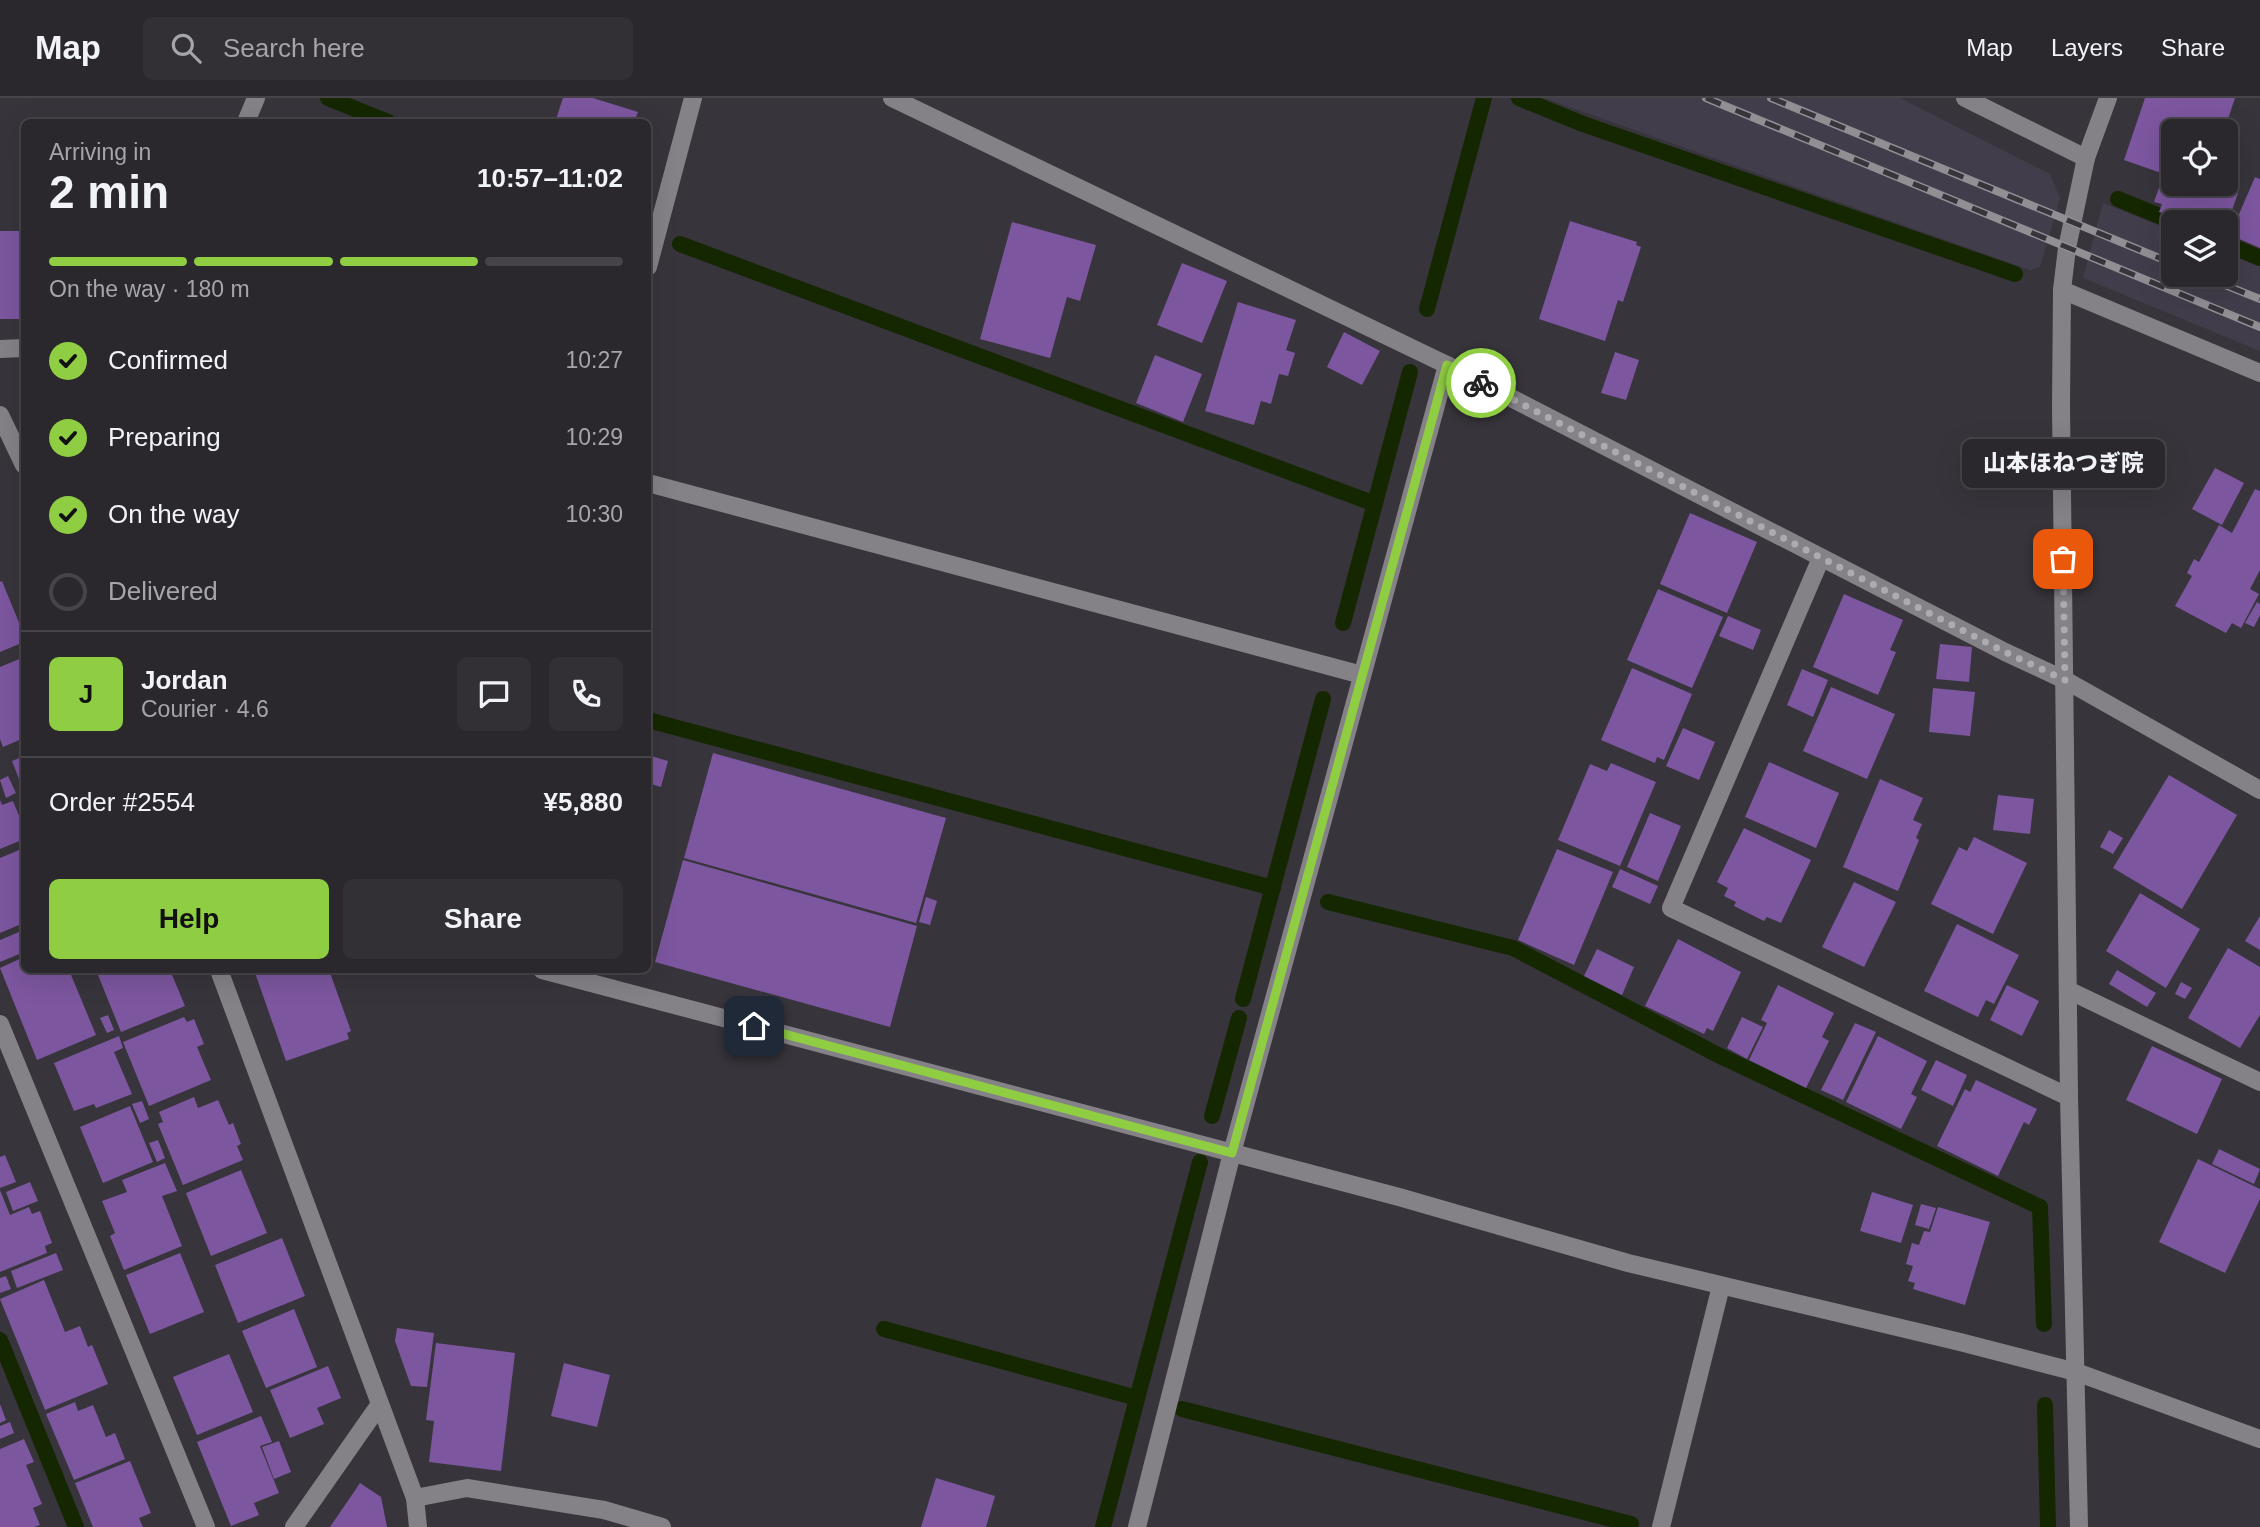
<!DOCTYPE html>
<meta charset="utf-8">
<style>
body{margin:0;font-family:Arial,"Noto Sans JP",sans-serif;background:#322f35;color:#f1f3f6;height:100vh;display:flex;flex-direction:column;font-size:26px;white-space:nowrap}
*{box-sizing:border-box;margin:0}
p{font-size:23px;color:#a5a5aa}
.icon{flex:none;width:38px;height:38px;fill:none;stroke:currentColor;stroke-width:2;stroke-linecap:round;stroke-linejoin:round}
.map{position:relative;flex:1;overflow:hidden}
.drawer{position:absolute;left:21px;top:21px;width:630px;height:854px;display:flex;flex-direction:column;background:#2a272d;border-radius:10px;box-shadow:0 7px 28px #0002,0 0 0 2px #464449}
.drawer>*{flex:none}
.tools{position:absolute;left:2161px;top:21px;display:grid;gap:14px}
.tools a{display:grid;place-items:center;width:77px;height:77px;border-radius:10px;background:#2a272d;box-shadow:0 7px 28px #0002,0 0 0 2px #464449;font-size:35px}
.pin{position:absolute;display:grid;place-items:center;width:60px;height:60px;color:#fff;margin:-30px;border-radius:14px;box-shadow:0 4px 10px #0006}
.courier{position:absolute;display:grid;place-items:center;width:70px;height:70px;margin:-35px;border:5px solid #8fcd42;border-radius:50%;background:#fff;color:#222;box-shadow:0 2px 9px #0007}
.bubble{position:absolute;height:49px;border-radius:10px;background:#2a272d;box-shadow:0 7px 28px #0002,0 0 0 2px #464449;font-size:23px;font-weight:800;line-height:49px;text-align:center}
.overview em{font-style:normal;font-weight:800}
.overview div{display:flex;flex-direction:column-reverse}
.overview{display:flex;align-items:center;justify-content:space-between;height:119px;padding:0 28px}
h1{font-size:46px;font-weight:800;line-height:52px}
.bar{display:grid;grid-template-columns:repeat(4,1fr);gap:10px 7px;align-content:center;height:84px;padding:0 28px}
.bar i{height:9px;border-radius:5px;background:#464449}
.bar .current{background:#8fcd42}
.bar p{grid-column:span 4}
.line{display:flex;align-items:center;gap:18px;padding:0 28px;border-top:2px solid #464449}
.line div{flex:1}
.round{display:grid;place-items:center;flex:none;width:74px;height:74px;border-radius:10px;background:#322f35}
ol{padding:0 28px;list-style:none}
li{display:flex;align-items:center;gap:21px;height:77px}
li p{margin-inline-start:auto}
li .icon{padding:7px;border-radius:50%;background:#8fcd42;color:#111;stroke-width:4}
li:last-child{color:#a5a5aa}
li i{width:38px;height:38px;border:4px solid #464449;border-radius:50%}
.button{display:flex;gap:14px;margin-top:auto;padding:14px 28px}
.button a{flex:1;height:80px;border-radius:10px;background:#8fcd42;color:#111;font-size:28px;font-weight:800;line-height:80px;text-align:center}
.button a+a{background:#322f35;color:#f1f3f6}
header{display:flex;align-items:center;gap:42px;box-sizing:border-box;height:98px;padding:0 35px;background:#2a272d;border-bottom:2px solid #464449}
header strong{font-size:33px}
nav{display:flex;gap:38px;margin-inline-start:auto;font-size:24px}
.search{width:490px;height:63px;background:#322f35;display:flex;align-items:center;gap:18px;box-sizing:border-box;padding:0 24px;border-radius:10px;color:#a5a5aa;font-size:26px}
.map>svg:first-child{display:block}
.built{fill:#423d4a}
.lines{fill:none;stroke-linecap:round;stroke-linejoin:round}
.stream{stroke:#152700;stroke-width:16}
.building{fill:#7c569f}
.minor{stroke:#848287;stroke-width:18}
.rail-casing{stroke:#918e94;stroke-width:8}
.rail{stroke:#38343c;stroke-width:5;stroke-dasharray:16;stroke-linecap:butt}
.done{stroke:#adaab0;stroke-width:7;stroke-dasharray:0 12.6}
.route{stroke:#8fcd42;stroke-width:9}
</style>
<header>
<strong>Map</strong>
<div class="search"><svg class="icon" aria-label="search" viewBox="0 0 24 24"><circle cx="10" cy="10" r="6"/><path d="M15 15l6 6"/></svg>Search here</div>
<nav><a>Map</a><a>Layers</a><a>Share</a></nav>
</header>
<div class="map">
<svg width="2260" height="1429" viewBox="0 0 2260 1429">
<rect width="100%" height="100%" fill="#38343c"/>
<!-- built -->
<g class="built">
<path d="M1544,0H1900L2050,76L2060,100L2040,169L2030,172Z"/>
<path d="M2103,105L2173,133L2174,177H2226V155L2260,168V253L2083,180Z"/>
</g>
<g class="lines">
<!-- stream -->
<g class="stream">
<path d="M328,0L388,24"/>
<path d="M1519,0L1583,26L2015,176"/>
<path d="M2118,101L2174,124"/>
<path d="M680,146L1375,406"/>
<path d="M2226,146L2260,160"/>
<path d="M1427,211L1484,0"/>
<path d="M1343,525L1410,274"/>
<path d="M648,622L1273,790"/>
<path d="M1328,804L1513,850L1718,957L2040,1109L2044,1226"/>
<path d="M1243,901L1323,601"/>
<path d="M1212,1018L1239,920"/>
<path d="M884,1231L1137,1300"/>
<path d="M0,1242L76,1429"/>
<path d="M2045,1307L2048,1429"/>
<path d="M1182,1311L1631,1426"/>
<path d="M1103,1429L1200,1064"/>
</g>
</g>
<!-- building -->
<g class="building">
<path d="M563,0H593L638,14L634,24H555Z"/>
<path d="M2145,0H2235L2224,33H2174V86H2212L2238,95L2226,130V124H2189L2159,114L2162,106L2154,104L2164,76L2124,62Z"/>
<path d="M2255,79L2260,81V150L2230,137Z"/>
<path d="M1570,123L1637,144L1636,147L1641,149L1623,204L1618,202L1605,243L1539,221Z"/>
<path d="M1012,124L1096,147L1080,203L1067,199L1050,260L980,241Z"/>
<path d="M22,130H24V221H0V133H22Z"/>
<path d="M1182,165L1227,183L1202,245L1157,227Z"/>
<path d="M1238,204L1296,222L1286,252L1295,255L1288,278L1279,276L1271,306L1261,303L1254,327L1205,313Z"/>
<path d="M1344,234L1380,253L1362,287L1327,269Z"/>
<path d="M1615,254L1639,262L1626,302L1601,295Z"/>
<path d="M1155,257L1202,276L1183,324L1136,305Z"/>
<path d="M2215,370L2244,385L2222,427L2192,411Z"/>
<path d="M2255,391L2260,393V472L2250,491L2259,496L2241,530L2232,525L2226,535L2175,508L2192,478L2187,475L2194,461L2199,464L2219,427L2232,435Z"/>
<path d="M1690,415L1757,444L1727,515L1660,486Z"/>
<path d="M2,483L24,537V544L0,554V484Z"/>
<path d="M1658,491L1723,519L1692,590L1627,562Z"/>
<path d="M1844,496L1903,522L1890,552L1896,554L1878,597L1813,569Z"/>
<path d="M2257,504L2260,506V517L2254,529L2245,525Z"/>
<path d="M1728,518L1761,532L1753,552L1719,538Z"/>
<path d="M1940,546L1972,549L1969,584L1936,581Z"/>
<path d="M24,559V640L3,649L0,641V569Z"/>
<path d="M1632,570L1692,596L1664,662L1657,659L1655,665L1601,642Z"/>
<path d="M1802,571L1828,582L1813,619L1787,607Z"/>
<path d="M1831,589L1895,616L1867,681L1803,653Z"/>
<path d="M1933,590L1975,594L1970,638L1929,634Z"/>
<path d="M1683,630L1715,644L1699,682L1666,668Z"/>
<path d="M713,655L946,720L916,825L684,760Z"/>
<path d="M648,657L668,663L661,689L648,685Z"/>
<path d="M24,658V694L12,663Z"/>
<path d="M1769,664L1839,695L1816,750L1745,719Z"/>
<path d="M1611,665L1656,684L1620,768L1558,742L1590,666L1607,673Z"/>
<path d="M2169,677L2237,717L2182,811L2113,770Z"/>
<path d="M8,678L16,695L6,700L0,682Z"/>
<path d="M1880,681L1923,700L1913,722L1922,726L1916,740L1919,742L1898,793L1843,769Z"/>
<path d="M1998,697L2034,701L2030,736L1993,732Z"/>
<path d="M0,702L2,707L13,703L24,730V741L0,751Z"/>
<path d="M1650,715L1681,728L1658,783L1627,769Z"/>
<path d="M1744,730L1811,762L1781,825L1767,819L1764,823L1734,808L1736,804L1724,798L1728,790L1717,784Z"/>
<path d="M2109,732L2123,740L2113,756L2100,749Z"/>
<path d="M1974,739L2027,765L1993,836L1931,806L1959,749L1967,753Z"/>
<path d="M24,750V825L0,835V760Z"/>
<path d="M1557,751L1613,774L1574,867L1518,842Z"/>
<path d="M683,762L917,828L890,929L655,864Z"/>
<path d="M1620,771L1658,788L1650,806L1612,789Z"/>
<path d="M1854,784L1896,804L1864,869L1822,849Z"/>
<path d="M2140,795L2200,831L2166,890L2106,853Z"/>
<path d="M926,799L937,803L930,827L919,824Z"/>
<path d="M2260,818V852L2245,843Z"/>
<path d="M1957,826L2019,857L1994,906L1986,902L1978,919L1924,893Z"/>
<path d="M24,832V854L0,864V842Z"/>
<path d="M1678,841L1741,874L1713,933L1707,930L1704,936L1645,908Z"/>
<path d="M2228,850L2260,869V917L2240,950L2188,920Z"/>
<path d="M1597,851L1634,869L1622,897L1584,878Z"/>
<path d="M24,859V872H69L96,937L37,962L0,870Z"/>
<path d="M96,872H170L185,908L121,934Z"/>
<path d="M254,872H329L351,933L347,935L349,941L286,963Z"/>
<path d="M2117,872L2156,895L2147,909L2109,886Z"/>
<path d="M2181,884L2192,890L2185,901L2175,896Z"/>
<path d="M1778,887L1834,915L1822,939L1829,943L1806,990L1749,962L1767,925L1761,922Z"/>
<path d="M2007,887L2039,903L2022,938L1990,922Z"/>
<path d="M108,917L114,932L107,935L100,920Z"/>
<path d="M184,919L187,924L194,921L204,946L197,949L211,982L149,1008L123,944Z"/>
<path d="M1742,919L1763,929L1747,961L1727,950Z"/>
<path d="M1855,925L1876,934L1843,1002L1821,992Z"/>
<path d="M119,938L123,950L114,954L132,996L96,1010L94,1006L74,1013L54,965Z"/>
<path d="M1878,938L1927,963L1911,996L1917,999L1901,1031L1846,1004Z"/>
<path d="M2152,948L2222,981L2197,1036L2126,1002Z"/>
<path d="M1936,962L1967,977L1953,1008L1921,992Z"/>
<path d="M1976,982L2037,1011L2029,1027L2024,1024L1998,1078L1937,1048L1965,991L1970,994Z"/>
<path d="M194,999L198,1010L218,1002L229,1027L233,1025L241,1046L237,1048L243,1062L183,1087L158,1026L163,1024L159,1014Z"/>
<path d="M142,1003L149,1021L140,1025L132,1006Z"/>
<path d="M130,1008L153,1064L103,1085L80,1029Z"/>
<path d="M158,1042L165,1060L157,1064L149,1045Z"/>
<path d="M2219,1051L2260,1071L2254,1086L2212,1066Z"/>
<path d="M5,1057L16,1084L0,1090V1059Z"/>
<path d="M2198,1061L2260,1091V1101L2225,1175L2159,1144Z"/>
<path d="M165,1065L177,1093L162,1098L182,1148L124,1172L110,1138L115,1135L102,1103L127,1094L122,1082Z"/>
<path d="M241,1072L267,1135L211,1158L186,1095Z"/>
<path d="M30,1084L38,1103L13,1113L6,1094Z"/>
<path d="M0,1092L10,1117L29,1109L32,1116L40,1113L52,1145L45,1148L47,1155L0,1174Z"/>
<path d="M1872,1094L1913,1107L1901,1145L1860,1133Z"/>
<path d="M1921,1106L1936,1110L1929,1131L1915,1127Z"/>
<path d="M1938,1109L1990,1124L1965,1207L1913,1191L1915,1185L1908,1183L1913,1168L1906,1166L1912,1145L1919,1147L1924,1133L1930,1134Z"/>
<path d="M282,1140L305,1198L238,1225L215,1167Z"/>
<path d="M56,1155L63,1172L17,1190L11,1173Z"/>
<path d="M180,1155L204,1214L150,1236L126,1177Z"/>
<path d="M6,1178L11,1191L0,1195V1180Z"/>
<path d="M44,1182L65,1234L80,1228L88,1249L92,1247L108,1286L45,1312L0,1201Z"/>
<path d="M294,1211L317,1269L266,1290L242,1233Z"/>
<path d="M397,1230L434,1235L427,1289L411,1288L395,1243Z"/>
<path d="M436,1245L515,1255L501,1373L429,1364L434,1323L426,1322Z"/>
<path d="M229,1256L253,1314L197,1337L173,1279Z"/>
<path d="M564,1265L610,1277L597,1329L551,1318Z"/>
<path d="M328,1268L341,1300L317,1310L324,1326L290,1340L270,1292Z"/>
<path d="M75,1304L78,1313L93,1307L106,1339L115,1335L125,1361L74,1382L46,1316Z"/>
<path d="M0,1306L6,1322L0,1325Z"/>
<path d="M261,1318L272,1344L260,1348L279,1395L254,1405L259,1417L231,1428L197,1344Z"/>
<path d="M10,1324L14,1335L0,1341V1328Z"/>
<path d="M24,1341L34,1364L26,1367L42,1406L33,1410L40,1427L34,1429H0V1351Z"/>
<path d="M279,1343L291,1374L274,1381L262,1349Z"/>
<path d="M130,1363L151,1415L139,1420L143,1429H93L75,1385Z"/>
<path d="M936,1380L995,1398L986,1429H921Z"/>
<path d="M360,1385L381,1399L387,1429H330Z"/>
</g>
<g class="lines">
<!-- minor -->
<g class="minor">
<path d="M892,0L1447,267L2005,554L2065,582L2260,692"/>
<path d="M1965,0L2086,60"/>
<path d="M246,24L256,0"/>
<path d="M648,169L693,0"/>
<path d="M2062,192L2260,275"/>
<path d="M0,251L24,250"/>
<path d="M0,317L24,367"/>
<path d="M648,385L1362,577"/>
<path d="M1821,460L1671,810L2069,999"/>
<path d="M219,872L415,1400L418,1429"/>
<path d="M542,872L1399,1099L1628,1165L1960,1244L2076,1274L2260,1341"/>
<path d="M2068,892L2260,984"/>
<path d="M0,926L206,1429"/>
<path d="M415,1400L467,1390L604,1412L662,1429"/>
<path d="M294,1429L380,1306"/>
<path d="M1137,1429L1232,1055L1447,267"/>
<path d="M1661,1429L1721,1188"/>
<path d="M2079,1429L2069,999L2061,308L2062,192L2067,150L2086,60L2108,0"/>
</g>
<!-- rail casing -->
<g class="rail-casing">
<g id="rail">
<path d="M1706,0L2260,229"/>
<path d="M1771,0L2174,166"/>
<path d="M2200,177L2260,201"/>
</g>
</g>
<!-- rail -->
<use href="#rail" class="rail"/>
</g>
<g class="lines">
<!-- done -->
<path class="done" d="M1481,285L2005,554L2065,582L2063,461"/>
<!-- route -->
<path class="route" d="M754,928L1232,1055L1447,267L1481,285"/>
</g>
</svg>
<div class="tools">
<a><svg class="icon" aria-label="locate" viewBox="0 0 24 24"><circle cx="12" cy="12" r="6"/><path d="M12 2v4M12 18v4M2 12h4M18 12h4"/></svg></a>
<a><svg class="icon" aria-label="layers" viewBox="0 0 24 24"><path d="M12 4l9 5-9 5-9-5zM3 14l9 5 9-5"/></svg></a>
</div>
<div class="pin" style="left:2063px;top:461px;background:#ea580c"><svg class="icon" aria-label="bag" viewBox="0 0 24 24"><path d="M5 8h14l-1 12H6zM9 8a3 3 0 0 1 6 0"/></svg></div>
<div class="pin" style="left:754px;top:928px;background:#1f2937"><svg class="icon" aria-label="home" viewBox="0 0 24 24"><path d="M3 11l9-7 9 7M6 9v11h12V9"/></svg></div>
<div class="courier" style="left:1481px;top:285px"><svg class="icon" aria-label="bike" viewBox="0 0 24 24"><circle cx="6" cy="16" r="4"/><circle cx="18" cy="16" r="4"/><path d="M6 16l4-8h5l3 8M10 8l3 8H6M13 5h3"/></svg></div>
<div class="bubble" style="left:1962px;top:341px;width:203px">山本ほねつぎ院</div>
<section class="drawer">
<div class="overview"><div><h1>2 min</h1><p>Arriving in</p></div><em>10:57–11:02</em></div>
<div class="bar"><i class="current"></i><i class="current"></i><i class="current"></i><i></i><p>On the way · 180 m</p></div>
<ol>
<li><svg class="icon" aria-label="check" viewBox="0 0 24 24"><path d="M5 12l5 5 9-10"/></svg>Confirmed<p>10:27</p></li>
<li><svg class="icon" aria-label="check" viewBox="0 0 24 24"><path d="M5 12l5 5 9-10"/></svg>Preparing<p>10:29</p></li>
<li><svg class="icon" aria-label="check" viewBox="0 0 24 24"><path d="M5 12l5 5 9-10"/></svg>On the way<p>10:30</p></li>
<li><i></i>Delivered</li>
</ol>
<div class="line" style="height:126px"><b class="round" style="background:#8fcd42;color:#111">J</b><div><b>Jordan</b><p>Courier · 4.6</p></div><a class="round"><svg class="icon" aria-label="chat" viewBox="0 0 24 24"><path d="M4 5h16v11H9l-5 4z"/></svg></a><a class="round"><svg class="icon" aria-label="phone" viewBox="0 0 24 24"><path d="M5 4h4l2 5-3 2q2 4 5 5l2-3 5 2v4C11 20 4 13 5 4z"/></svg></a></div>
<div class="line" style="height:91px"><div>Order #2554</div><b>¥5,880</b></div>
<div class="button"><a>Help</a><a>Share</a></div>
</section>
</div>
